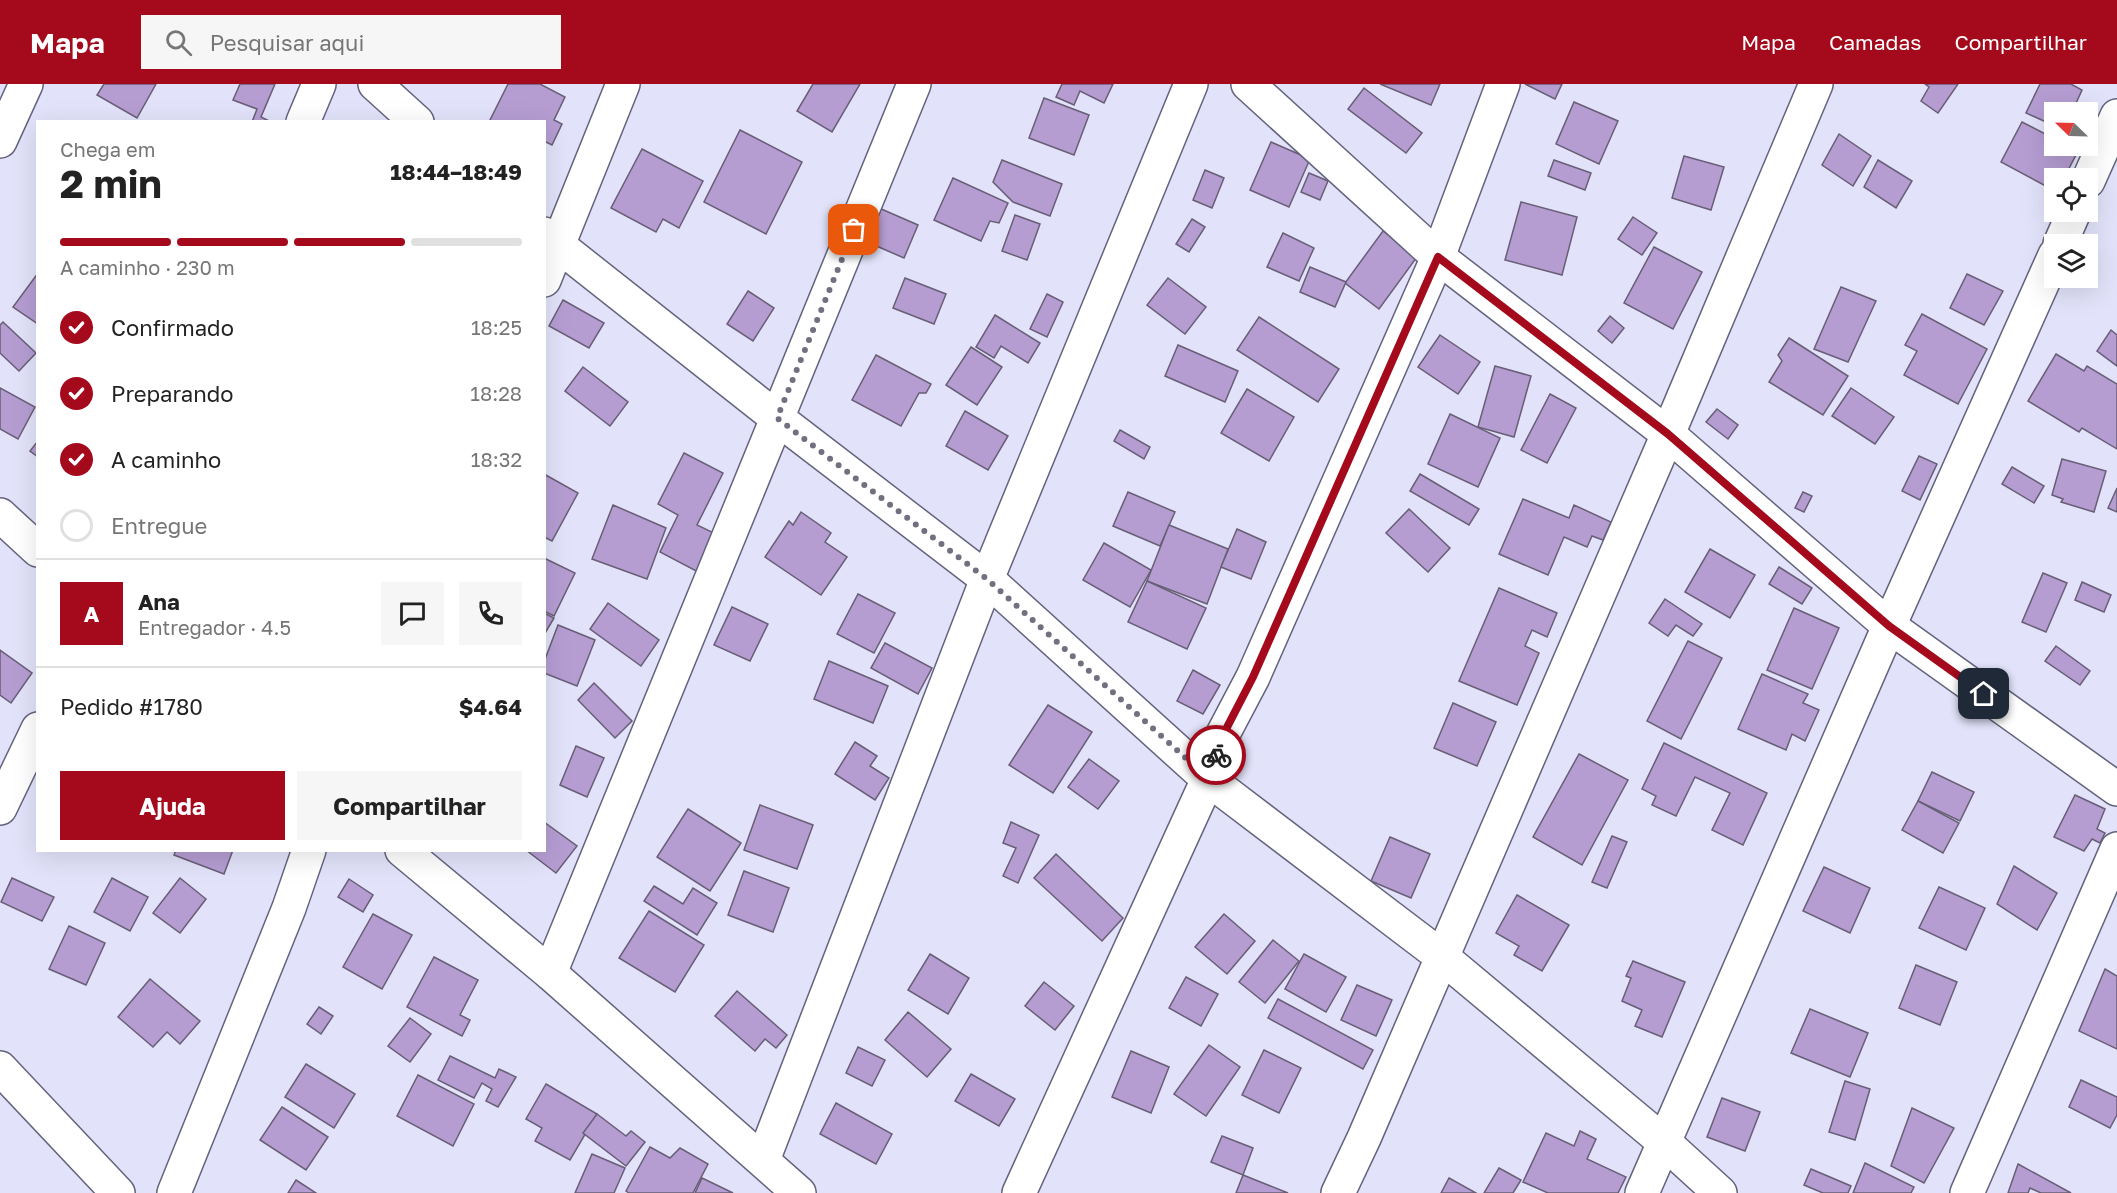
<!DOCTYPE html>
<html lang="pt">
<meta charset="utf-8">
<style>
body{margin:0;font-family:"Golos Text",sans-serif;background:#f6f6f6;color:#222;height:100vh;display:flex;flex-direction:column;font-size:22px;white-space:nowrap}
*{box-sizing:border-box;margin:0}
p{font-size:20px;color:#767676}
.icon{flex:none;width:33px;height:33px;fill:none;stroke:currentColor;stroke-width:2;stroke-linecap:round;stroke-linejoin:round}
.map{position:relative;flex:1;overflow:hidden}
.drawer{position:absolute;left:36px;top:36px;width:510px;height:732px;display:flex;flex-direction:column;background:#fff;border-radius:0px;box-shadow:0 6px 24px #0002}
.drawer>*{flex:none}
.needle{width:39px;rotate:293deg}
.fabs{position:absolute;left:2044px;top:18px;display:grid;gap:12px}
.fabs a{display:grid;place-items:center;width:54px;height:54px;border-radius:0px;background:#fff;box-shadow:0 6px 24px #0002;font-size:30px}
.pin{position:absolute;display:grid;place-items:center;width:51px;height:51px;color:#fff;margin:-26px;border-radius:12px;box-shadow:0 3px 9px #0006}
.courier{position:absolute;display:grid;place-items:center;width:60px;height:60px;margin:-30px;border:4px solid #a4091c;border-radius:50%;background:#fff;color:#222;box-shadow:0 2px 8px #0007}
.headline em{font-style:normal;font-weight:700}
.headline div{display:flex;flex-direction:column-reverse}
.headline{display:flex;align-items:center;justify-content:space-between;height:102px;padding:0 24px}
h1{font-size:39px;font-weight:700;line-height:45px}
.bar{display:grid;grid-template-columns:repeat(4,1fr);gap:9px 6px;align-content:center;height:72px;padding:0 24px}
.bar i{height:8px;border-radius:4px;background:#e0e0e0}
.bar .on{background:#a4091c}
.bar p{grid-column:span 4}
.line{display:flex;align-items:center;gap:15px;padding:0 24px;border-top:2px solid #e0e0e0}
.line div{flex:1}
.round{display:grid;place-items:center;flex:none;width:63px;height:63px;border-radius:0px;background:#f6f6f6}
ol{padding:0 24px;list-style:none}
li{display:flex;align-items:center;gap:18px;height:66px}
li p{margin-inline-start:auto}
li .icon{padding:6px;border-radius:50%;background:#a4091c;color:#fff;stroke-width:4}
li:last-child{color:#767676}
li i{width:33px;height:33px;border:3px solid #e0e0e0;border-radius:50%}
.primary-button{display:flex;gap:12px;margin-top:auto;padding:12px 24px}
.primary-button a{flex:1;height:69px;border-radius:0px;background:#a4091c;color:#fff;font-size:24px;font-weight:700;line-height:69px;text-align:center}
.primary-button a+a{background:#f6f6f6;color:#222}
header{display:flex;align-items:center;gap:36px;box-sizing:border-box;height:84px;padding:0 30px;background:#a4091c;color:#fff}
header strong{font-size:28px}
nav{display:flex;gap:33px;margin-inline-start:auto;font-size:21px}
.search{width:420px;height:54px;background:#f6f6f6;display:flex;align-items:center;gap:15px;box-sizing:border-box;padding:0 21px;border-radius:0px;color:#767676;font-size:22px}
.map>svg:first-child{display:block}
.building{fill:#b59dd2;stroke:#685e76;stroke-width:1.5}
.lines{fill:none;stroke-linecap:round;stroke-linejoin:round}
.minor-casing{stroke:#63637d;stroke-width:36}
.minor{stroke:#fff;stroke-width:33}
.done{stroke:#707080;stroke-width:6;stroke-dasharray:0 10.8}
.route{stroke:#a4091c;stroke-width:8}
</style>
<header>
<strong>Mapa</strong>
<div class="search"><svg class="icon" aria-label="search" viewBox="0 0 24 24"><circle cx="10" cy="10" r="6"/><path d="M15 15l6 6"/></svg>Pesquisar aqui</div>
<nav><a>Mapa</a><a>Camadas</a><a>Compartilhar</a></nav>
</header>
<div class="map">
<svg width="2117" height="1109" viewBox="0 0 2117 1109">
<rect width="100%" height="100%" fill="#e2e2fa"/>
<!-- building -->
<g class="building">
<path d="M104,0H156L137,34L97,11Z"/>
<path d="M240,0H275L261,33L271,38H252L257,25L233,16Z"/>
<path d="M508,0H540L565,13L554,36L562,40L552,61L544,57V38H489Z"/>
<path d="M813,0H860L832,48L797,27Z"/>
<path d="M1062,0H1113L1104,19L1080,7L1074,21L1056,13Z"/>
<path d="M1380,0H1440L1431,21Z"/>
<path d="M1525,0H1562L1555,15Z"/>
<path d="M1925,0H1958L1938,29L1921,17L1929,3Z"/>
<path d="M2040,0H2071L2082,6L2072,28H2055V42L2026,29Z"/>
<path d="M1364,4L1422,49L1406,69L1348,25Z"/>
<path d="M1044,14L1089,31L1074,71L1029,54Z"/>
<path d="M1574,18L1618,37L1599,80L1556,60Z"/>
<path d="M2022,38L2055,55V62H2067L2078,67L2064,94H2055V107L2001,78Z"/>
<path d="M740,46L802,78L766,150L704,118Z"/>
<path d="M1839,50L1871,72L1853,102L1822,81Z"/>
<path d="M1271,58L1310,75L1289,123L1250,106Z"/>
<path d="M642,65L703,97L679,144L663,135L656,148L611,124Z"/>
<path d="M1684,72L1724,83L1711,126L1672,114Z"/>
<path d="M1002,76L1062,100L1050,132L1013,118L993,98Z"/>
<path d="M1554,76L1591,89L1585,106L1548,92Z"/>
<path d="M1878,76L1912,97L1896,124L1864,103Z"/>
<path d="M1205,86L1224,94L1212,124L1193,116Z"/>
<path d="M1309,89L1328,97L1320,116L1301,108Z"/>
<path d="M953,94L1008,119L999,139L990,137L981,157L934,136Z"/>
<path d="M1521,118L1577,133L1562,191L1505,176Z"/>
<path d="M879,124L918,141L904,174L865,157Z"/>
<path d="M1015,131L1040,140L1027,176L1002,167Z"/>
<path d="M1633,133L1657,149L1642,171L1618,155Z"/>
<path d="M1192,135L1205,143L1189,168L1176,160Z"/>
<path d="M1383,147L1417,173L1379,225L1345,199Z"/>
<path d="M1283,149L1314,164L1299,197L1267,183Z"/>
<path d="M1654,163L1702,188L1673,245L1624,219Z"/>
<path d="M1310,183L1346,198L1335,223L1300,208Z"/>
<path d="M38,189V240L13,223Z"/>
<path d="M1967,190L2003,207L1984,241L1950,224Z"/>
<path d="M905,194L946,210L934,240L893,224Z"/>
<path d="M1168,194L1206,223L1185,250L1147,221Z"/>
<path d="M1841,203L1876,217L1848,278L1814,265Z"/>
<path d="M748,207L774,224L753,257L727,240Z"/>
<path d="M1047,210L1063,218L1047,253L1030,245Z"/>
<path d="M563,216L604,239L589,264L549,242Z"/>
<path d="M1922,230L1987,265L1958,320L1904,291L1917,267L1905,261Z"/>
<path d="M995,231L1040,259L1028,279L1001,262L994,274L976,263Z"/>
<path d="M1610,232L1624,244L1612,259L1598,247Z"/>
<path d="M1259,233L1339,285L1318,318L1237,266Z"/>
<path d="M3,238L36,269L19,287L0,269V241Z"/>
<path d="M2111,246L2117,251V282L2097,267Z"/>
<path d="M1440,251L1480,278L1458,310L1418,283Z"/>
<path d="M1789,254L1848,292L1823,331L1769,298L1782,277L1778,271Z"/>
<path d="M1178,261L1238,287L1225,318L1165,292Z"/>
<path d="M971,263L1002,283L977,321L946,301Z"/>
<path d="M2056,270L2084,287L2087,282L2117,300V365L2082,344L2079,348L2028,317Z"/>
<path d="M876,271L931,300L926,309H919L901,342L852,316Z"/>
<path d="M1495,282L1531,292L1514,353L1478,343Z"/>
<path d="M583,283L628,318L610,342L565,307Z"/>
<path d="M0,304L35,323L18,355L0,345Z"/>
<path d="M1851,304L1894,333L1875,360L1832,332Z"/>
<path d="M1247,305L1294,333L1269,377L1221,349Z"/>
<path d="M1550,310L1576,324L1547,379L1521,366Z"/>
<path d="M1717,325L1738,341L1728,355L1706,338Z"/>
<path d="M965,327L1008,352L988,386L946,362Z"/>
<path d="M1450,330L1500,354L1478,403L1428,380Z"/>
<path d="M1120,346L1150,363L1144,375L1114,357Z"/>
<path d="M38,357V373L30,367Z"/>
<path d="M684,369L723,389L697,441L718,451L700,489L660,468L678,431L658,420Z"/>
<path d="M1919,372L1937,380L1920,416L1902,407Z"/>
<path d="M2062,375L2106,387L2094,428L2061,418L2063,415L2052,411Z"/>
<path d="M2012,383L2044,402L2034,419L2002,400Z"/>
<path d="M544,390L578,409L552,457L544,453Z"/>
<path d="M1420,390L1479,425L1469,441L1410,407Z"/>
<path d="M2117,404V428L2108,424Z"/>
<path d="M1128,408L1175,428L1160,462L1113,442Z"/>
<path d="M1803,408L1812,412L1804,428L1795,424Z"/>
<path d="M1523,415L1569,434L1574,421L1611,438L1603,456L1592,452L1587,463L1564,453L1548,491L1499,470Z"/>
<path d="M613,421L666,444L647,495L592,475Z"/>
<path d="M1409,425L1450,464L1428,488L1386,449Z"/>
<path d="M801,428L831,449L825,458L847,473L821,511L765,473L789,437L793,441Z"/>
<path d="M1169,441L1228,465L1207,520L1147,497Z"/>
<path d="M1237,445L1266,458L1251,495L1221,483Z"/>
<path d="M1104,459L1151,486L1130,523L1083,496Z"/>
<path d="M1710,465L1755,491L1730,534L1685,508Z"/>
<path d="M544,474L575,489L554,532L544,527Z"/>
<path d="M1779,483L1812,504L1802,520L1769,500Z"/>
<path d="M2043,489L2067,499L2046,548L2022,538Z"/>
<path d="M1147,497L1206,524L1187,565L1128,538Z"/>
<path d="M2082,498L2111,511L2104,528L2075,516Z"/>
<path d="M1499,504L1557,529L1547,553L1532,546L1525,562L1539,569L1517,621L1459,597Z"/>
<path d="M858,510L895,529L874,569L837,550Z"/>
<path d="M1665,515L1702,540L1693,552L1676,541L1668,552L1649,539Z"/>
<path d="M608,519L659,556L641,582L590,545Z"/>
<path d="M732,523L768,540L750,577L714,561Z"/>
<path d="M1794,524L1839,544L1812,605L1767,586Z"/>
<path d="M544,529L554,534L544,551Z"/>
<path d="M558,541L595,556L577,602L544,589V578Z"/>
<path d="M1688,557L1722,574L1681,655L1647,637Z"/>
<path d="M885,559L932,584L918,610L871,584Z"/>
<path d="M2056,562L2090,587L2080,601L2045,577Z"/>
<path d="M0,566L32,589L11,619L0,611Z"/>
<path d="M829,577L888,602L873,639L814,615Z"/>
<path d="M1193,586L1220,601L1203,630L1177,617Z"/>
<path d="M1762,590L1808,610L1803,619L1819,626L1805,657L1792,650L1786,666L1738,645Z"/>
<path d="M594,599L632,637L615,654L578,616Z"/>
<path d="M1453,619L1496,638L1477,682L1434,664Z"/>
<path d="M1048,621L1092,648L1053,709L1009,681Z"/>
<path d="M855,658L877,672L870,682L889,694L875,716L835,690Z"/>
<path d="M1664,659L1767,709L1743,761L1712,746L1730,709L1695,693L1676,732L1652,721L1656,712L1642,705Z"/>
<path d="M576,662L604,674L587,713L560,701Z"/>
<path d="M1579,670L1628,696L1582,781L1533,753Z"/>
<path d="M1089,675L1119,697L1098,725L1068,703Z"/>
<path d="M1932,688L1974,708L1960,737L1918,717Z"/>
<path d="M2075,711L2105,725L2097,745L2105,749L2100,759L2092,755L2084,767L2054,753Z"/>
<path d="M1918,717L1959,739L1943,769L1902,746Z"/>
<path d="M760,721L813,741L797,785L744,766Z"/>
<path d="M688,725L741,759L710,807L657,773Z"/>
<path d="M544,738L577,762L556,789L526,766H544Z"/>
<path d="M1011,738L1039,751L1018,799L1003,792L1016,764L1003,759Z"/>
<path d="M1612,752L1627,758L1607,804L1592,798Z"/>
<path d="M1390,753L1430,770L1411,814L1371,797Z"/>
<path d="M176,766H233L224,790L174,771Z"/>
<path d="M1056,770L1123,834L1102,857L1034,794Z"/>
<path d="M2014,782L2057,809L2037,846L1997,820Z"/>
<path d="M1824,783L1870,804L1850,849L1803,827Z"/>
<path d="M744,787L789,804L773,848L728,831Z"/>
<path d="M12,794L54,813L42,837L1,818Z"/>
<path d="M112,794L148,813L130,847L94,828Z"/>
<path d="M180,794L206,815L180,849L153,829Z"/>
<path d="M349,795L373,811L363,828L338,813Z"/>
<path d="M654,802L683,820L693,804L717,819L697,851L644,817Z"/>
<path d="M1939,803L1985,824L1966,866L1919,844Z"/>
<path d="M1517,811L1569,841L1542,887L1514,871L1519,862L1496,849Z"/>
<path d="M649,827L704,861L675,908L619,874Z"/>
<path d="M373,830L412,851L382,905L343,883Z"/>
<path d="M1224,830L1255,857L1227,890L1195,863Z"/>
<path d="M69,842L105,859L86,901L49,885Z"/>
<path d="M1273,856L1299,877L1265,919L1239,898Z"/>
<path d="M930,870L969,894L948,930L908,906Z"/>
<path d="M1304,870L1346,893L1326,928L1285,905Z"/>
<path d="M434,873L478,896L460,931L470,936L462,952L407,923Z"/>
<path d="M1633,877L1685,898L1662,953L1635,942L1642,926L1622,917L1631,894L1626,892Z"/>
<path d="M1916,881L1957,898L1940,941L1899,924Z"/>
<path d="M2105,885L2117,892V965L2079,947Z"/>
<path d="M1186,893L1218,910L1201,942L1169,924Z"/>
<path d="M150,895L200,937L180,960L167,948L153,963L118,933Z"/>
<path d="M1044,898L1074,922L1055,946L1025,922Z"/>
<path d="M1357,901L1392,916L1376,952L1341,936Z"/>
<path d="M737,907L787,951L776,964L765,955L755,967L715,932Z"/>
<path d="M1278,915L1373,966L1363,985L1268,934Z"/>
<path d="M319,923L333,932L321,950L307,940Z"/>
<path d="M1810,925L1868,949L1850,993L1791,969Z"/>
<path d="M908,928L951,965L927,993L885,956Z"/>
<path d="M410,934L431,950L410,978L388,962Z"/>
<path d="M1209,961L1240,983L1206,1032L1174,1010Z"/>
<path d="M858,963L885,976L872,1002L846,989Z"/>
<path d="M1264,966L1301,984L1279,1029L1242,1011Z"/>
<path d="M1131,967L1169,983L1151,1029L1112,1013Z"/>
<path d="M450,972L495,994L499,985L516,993L498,1023L486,1017L492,1005L482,999L474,1014L438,996Z"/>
<path d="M306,980L355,1010L334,1044L285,1013Z"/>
<path d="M971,990L1015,1015L999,1042L955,1017Z"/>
<path d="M418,991L474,1020L453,1062L397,1032Z"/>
<path d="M2081,996L2117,1013V1031L2110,1044L2069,1023Z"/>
<path d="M1845,997L1870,1005L1855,1056L1829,1048Z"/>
<path d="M546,1000L597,1030L570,1076L535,1057L542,1044L526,1035Z"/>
<path d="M1722,1014L1760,1028L1745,1067L1707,1053Z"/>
<path d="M836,1019L892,1050L876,1080L820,1050Z"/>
<path d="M282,1023L328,1053L306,1086L260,1056Z"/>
<path d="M1912,1024L1954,1044L1924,1099L1891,1082Z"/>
<path d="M597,1030L626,1052L631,1047L645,1058L626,1082L583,1049Z"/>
<path d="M1580,1047L1596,1055L1587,1075L1626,1093L1618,1109H1548L1523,1098L1546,1049L1574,1062Z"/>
<path d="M1222,1052L1253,1064L1243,1091L1211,1078Z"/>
<path d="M650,1063L670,1074L680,1064L708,1080L693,1109H629L626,1107Z"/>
<path d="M592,1070L625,1084L614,1109H575Z"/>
<path d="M1865,1079L1914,1103L1911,1109H1853Z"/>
<path d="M2018,1080L2071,1109H2041L2030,1104L2028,1109H2008Z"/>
<path d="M1499,1084L1521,1096L1513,1109H1484Z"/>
<path d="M1811,1085L1851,1102L1848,1109H1823L1804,1101Z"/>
<path d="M1243,1091L1288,1109H1236Z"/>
<path d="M702,1094L733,1109H695Z"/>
<path d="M1449,1094L1476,1109H1441Z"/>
<path d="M296,1096L316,1109H288Z"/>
</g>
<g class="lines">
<!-- minor casing -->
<g class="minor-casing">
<g id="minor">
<path d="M375,0L417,38"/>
<path d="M1248,0L1438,173L1668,350L1889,542L2117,705"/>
<path d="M303,38L319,0"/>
<path d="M0,57L26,0"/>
<path d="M2088,97L2117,32"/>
<path d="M544,150L777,334L987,495L1208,695L1441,872L1664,1058L1720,1109"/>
<path d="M2060,160L2074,128"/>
<path d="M544,196L623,0"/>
<path d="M0,431L38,466"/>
<path d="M0,724L38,645"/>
<path d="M402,766L550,889L799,1109"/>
<path d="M550,889L914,0"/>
<path d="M0,984L118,1109"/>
<path d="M763,1076L987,495L1191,0"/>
<path d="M174,1109L289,824L309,766"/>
<path d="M1019,1109L1208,695L1223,650L1253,593L1438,173L1503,0"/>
<path d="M1338,1109L1364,1054L1668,350L1816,0"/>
<path d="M1642,1109L1889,542L2055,171"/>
<path d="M1967,1109L2117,765"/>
</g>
</g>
<!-- minor -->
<use href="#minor" class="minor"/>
</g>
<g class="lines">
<!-- done -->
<path class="done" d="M854,146L777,334L987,495L1208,694L1216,671"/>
<!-- route -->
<path class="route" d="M1216,671L1223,651L1253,593L1438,173L1668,350L1889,542L1984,610"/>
</g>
</svg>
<div class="fabs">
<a><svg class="needle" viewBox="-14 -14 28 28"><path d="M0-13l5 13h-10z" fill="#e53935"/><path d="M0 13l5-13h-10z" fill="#767676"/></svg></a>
<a><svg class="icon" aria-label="locate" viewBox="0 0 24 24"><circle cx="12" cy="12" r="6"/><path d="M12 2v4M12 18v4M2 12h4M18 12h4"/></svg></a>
<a><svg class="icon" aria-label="layers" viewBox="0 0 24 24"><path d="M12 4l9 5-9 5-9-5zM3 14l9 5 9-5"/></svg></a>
</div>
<div class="pin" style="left:854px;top:146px;background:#ea580c"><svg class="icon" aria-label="bag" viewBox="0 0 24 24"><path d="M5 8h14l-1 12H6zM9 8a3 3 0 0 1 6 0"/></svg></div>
<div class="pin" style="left:1984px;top:610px;background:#1f2937"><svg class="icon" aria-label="home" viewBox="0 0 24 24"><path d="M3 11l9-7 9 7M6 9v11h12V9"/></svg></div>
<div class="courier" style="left:1216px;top:671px"><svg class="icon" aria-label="bike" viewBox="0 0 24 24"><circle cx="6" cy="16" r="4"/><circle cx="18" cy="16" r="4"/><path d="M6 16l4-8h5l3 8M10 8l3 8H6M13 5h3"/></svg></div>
<section class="drawer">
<div class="headline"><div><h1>2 min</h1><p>Chega em</p></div><em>18:44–18:49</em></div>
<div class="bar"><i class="on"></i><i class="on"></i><i class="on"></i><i></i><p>A caminho · 230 m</p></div>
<ol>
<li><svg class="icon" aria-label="check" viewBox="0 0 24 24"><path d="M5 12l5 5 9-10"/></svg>Confirmado<p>18:25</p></li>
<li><svg class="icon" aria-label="check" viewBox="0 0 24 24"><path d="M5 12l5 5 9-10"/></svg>Preparando<p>18:28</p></li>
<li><svg class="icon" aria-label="check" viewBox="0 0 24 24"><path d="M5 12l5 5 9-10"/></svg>A caminho<p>18:32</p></li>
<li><i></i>Entregue</li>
</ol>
<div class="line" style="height:108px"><b class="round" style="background:#a4091c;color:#fff">A</b><div><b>Ana</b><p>Entregador · 4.5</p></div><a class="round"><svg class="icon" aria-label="chat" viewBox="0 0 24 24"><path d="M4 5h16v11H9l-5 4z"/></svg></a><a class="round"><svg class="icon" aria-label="phone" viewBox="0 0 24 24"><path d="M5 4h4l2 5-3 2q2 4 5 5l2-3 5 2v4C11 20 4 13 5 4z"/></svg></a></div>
<div class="line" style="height:78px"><div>Pedido #1780</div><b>$4.64</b></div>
<div class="primary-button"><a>Ajuda</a><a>Compartilhar</a></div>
</section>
</div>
